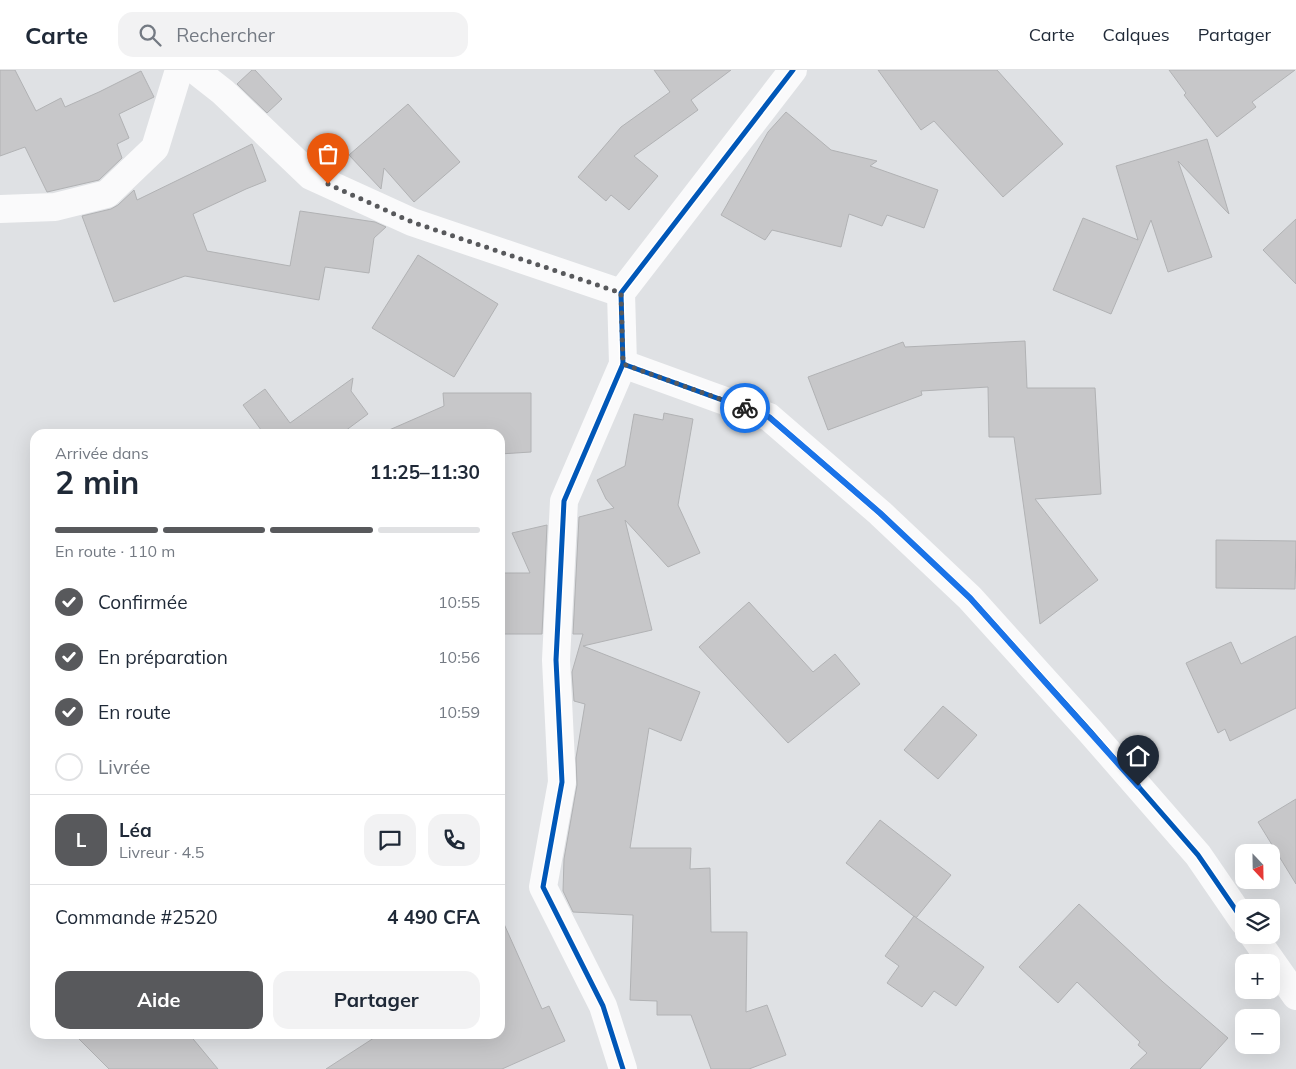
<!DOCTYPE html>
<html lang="fr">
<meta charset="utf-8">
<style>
body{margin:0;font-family:Mulish,sans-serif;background:#f2f2f3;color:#1f2937;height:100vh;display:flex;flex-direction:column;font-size:19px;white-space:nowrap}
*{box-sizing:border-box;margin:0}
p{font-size:16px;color:#747a83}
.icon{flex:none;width:28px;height:28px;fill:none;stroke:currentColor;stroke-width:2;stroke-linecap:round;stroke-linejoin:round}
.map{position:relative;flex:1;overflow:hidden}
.panel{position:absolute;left:30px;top:359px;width:475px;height:610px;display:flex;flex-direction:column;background:#fff;border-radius:15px;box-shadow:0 5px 20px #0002}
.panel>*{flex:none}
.needle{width:32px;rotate:158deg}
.controls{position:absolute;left:1235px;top:774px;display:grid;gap:10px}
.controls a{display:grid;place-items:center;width:45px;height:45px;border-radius:10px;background:#fff;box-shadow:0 5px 20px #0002;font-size:25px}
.pin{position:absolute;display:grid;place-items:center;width:42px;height:42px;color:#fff;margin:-51px -21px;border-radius:50% 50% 50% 0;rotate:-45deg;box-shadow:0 0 5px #0007}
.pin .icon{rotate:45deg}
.courier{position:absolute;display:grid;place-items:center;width:50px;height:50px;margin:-25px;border:4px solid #1a73e8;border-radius:50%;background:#fff;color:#222;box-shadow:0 1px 6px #0007}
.headline em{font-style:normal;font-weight:700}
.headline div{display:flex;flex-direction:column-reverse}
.headline{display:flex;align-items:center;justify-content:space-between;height:85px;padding:0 25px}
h1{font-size:32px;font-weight:700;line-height:38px}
.bar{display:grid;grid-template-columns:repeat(4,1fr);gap:8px 5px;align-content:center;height:60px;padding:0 25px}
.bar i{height:6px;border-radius:4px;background:#e0e1e3}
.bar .current{background:#58595c}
.bar p{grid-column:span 4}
.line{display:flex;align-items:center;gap:12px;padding:0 25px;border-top:1px solid #e0e1e3}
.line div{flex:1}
.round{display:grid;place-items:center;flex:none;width:52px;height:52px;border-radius:15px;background:#f2f2f3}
ol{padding:0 25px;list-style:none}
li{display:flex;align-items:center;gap:15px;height:55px}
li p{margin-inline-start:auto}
li .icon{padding:5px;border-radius:50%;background:#58595c;color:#fff;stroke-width:4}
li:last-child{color:#747a83}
li i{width:28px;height:28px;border:2px solid #e0e1e3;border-radius:50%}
.primary-button{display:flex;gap:10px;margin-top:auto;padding:10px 25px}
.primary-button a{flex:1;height:58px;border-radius:15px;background:#58595c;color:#fff;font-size:20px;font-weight:700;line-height:58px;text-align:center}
.primary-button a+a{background:#f2f2f3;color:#1f2937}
header{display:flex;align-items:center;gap:30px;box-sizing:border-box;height:70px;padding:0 25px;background:#fff;border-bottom:1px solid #e0e1e3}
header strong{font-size:24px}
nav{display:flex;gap:28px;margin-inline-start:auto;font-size:18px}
.search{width:350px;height:45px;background:#f2f2f3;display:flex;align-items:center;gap:12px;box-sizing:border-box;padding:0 18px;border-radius:15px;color:#747a83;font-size:19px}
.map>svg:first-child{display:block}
.building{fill:#c7c7c9;stroke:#b1b2b4}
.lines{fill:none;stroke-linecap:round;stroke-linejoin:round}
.minor{stroke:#fafafb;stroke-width:28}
.cycleway-casing{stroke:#fff;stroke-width:8}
.cycleway{stroke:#0057b8;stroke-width:5}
.done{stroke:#58595c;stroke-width:5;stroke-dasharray:0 9}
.route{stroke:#1a73e8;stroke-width:6}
</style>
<header>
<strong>Carte</strong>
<div class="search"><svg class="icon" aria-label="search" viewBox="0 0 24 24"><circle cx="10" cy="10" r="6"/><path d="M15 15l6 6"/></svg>Rechercher</div>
<nav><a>Carte</a><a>Calques</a><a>Partager</a></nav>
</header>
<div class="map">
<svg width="1296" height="999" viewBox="0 0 1296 999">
<rect width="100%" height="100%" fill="#dfe1e4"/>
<!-- building -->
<g class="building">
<path d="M0,0H15L36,41L61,28L65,37L99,22L141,1L154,27L119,44L129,68L117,74L122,88L99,110L47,122L25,77L0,86Z"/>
<path d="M252,0H255L282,29L267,43L237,14Z"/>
<path d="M654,0H731L691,30L698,40L634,86L658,106L629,140L611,125L606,131L578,107L621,57L670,22Z"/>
<path d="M878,0H997L1063,74L1003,127L934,51L921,60Z"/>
<path d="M1169,0H1295L1252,32L1256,37L1217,67L1184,25L1186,23Z"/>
<path d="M408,34L460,92L414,132L384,98L381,119L349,85Z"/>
<path d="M786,42L831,80L877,91L870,96L938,120L924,158L887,145L882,156L849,144L841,177L772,160L765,170L721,145L768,62Z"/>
<path d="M1207,69L1229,144L1178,91L1212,187L1168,202L1151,150L1111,244L1053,220L1083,148L1138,170L1116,96Z"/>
<path d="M252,74L266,111L246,119L193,144L207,181L290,196L300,141L375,152L386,157L374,168L369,203L325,197L319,230L185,206L114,232L82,146L111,139L118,135L134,120L137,130Z"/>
<path d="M1296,149V214L1263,180Z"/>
<path d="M418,185L498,234L454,307L372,258Z"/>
<path d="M1025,271L1027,318H1095L1101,424L1035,429L1098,510L1040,554L1014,367H989L988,317L921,321L922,325L828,360L808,307L903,272L905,277Z"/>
<path d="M353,308L351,321L368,344L341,364H264L243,335L265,319L290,353Z"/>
<path d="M443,323H531V382L500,384V364H380L444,336Z"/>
<path d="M664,343L693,349L678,435L700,483L668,497L625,450L652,560L583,576L700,622L681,671L649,658L630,778H691L690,799L710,798L711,862H747L746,942L767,935L786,985L749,999H711L691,945H657V931L630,930L633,845L573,842L563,821L564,789L577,715L576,688L585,634L574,631L572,602L583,564H573L579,447L614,438L606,429L597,410L625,396L634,344L663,350Z"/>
<path d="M547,455L542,564H500V503H530L512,463Z"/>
<path d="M1216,470L1296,471L1295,519L1216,518Z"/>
<path d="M749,532L813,602L835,584L860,614L788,673L699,577Z"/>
<path d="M1296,566V638L1230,671L1225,659L1218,663L1186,593L1231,572L1241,594Z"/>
<path d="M943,636L977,665L938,709L904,680Z"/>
<path d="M1296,729V814L1258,752Z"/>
<path d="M880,750L951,805L916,848L846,793Z"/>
<path d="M1079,834L1163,912L1228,968L1200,999H1130L1147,983L1138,975L1140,972L1077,912L1058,933L1019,897Z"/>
<path d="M500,845L542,939L549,936L565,971L502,999H326L380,964H500Z"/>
<path d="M914,846L984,897L956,936L934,921L922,937L887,913L899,896L885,886Z"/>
<path d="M74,964H189L218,999H109Z"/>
</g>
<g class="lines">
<!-- minor -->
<g class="minor">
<path d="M195,0L223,22L311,106L412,152L621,223"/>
<path d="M0,139L55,137L107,124L155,78L179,0"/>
<path d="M623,294L769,347L880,443L970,528L1090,661L1198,785L1244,852"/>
<path d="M1253,865L1296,926"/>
<path d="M623,999L603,936L543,817L562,712L556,590L564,431L623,294L621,223L793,0"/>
</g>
<!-- cycleway casing -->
<g class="cycleway-casing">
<g id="cycleway">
<path d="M623,294L769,347L880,443L970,528L1090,661L1198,785L1244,852"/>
<path d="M623,999L603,936L543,817L562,712L556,590L564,431L623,294L621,223L793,0"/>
</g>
</g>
<!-- cycleway -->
<use href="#cycleway" class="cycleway"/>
</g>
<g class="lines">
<!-- done -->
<path class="done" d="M328,114L412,152L621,223L623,294L745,338"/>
<!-- route -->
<path class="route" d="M745,338L769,347L880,443L970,528L1138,716"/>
</g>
</svg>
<div class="controls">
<a><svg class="needle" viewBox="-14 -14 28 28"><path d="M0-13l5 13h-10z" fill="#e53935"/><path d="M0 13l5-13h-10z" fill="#747a83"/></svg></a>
<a><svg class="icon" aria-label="layers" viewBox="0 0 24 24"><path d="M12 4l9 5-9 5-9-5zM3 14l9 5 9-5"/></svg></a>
<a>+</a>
<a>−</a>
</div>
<div class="pin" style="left:328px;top:114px;background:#ea580c"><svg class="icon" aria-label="bag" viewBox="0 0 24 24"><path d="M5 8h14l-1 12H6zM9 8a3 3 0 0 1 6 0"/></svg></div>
<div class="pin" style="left:1138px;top:716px;background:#1f2937"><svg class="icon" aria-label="home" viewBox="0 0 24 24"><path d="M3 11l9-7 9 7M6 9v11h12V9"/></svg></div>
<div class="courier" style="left:745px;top:338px"><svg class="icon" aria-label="bike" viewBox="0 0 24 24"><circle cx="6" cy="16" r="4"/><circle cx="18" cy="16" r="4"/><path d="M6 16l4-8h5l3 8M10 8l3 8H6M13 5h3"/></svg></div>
<section class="panel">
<div class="headline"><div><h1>2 min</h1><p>Arrivée dans</p></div><em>11:25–11:30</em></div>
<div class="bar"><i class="current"></i><i class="current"></i><i class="current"></i><i></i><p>En route · 110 m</p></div>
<ol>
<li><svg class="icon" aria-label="check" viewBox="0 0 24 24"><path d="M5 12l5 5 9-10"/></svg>Confirmée<p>10:55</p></li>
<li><svg class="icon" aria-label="check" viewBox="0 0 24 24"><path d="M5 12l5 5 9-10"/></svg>En préparation<p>10:56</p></li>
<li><svg class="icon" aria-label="check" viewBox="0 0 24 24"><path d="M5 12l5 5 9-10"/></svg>En route<p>10:59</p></li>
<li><i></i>Livrée</li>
</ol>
<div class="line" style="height:90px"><b class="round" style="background:#58595c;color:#fff">L</b><div><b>Léa</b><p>Livreur · 4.5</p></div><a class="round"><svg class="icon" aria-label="chat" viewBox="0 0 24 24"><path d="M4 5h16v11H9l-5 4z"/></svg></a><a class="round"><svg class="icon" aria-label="phone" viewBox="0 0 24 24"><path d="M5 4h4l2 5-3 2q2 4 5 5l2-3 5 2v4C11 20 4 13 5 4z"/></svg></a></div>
<div class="line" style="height:65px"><div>Commande #2520</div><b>4 490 CFA</b></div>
<div class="primary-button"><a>Aide</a><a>Partager</a></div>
</section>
</div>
